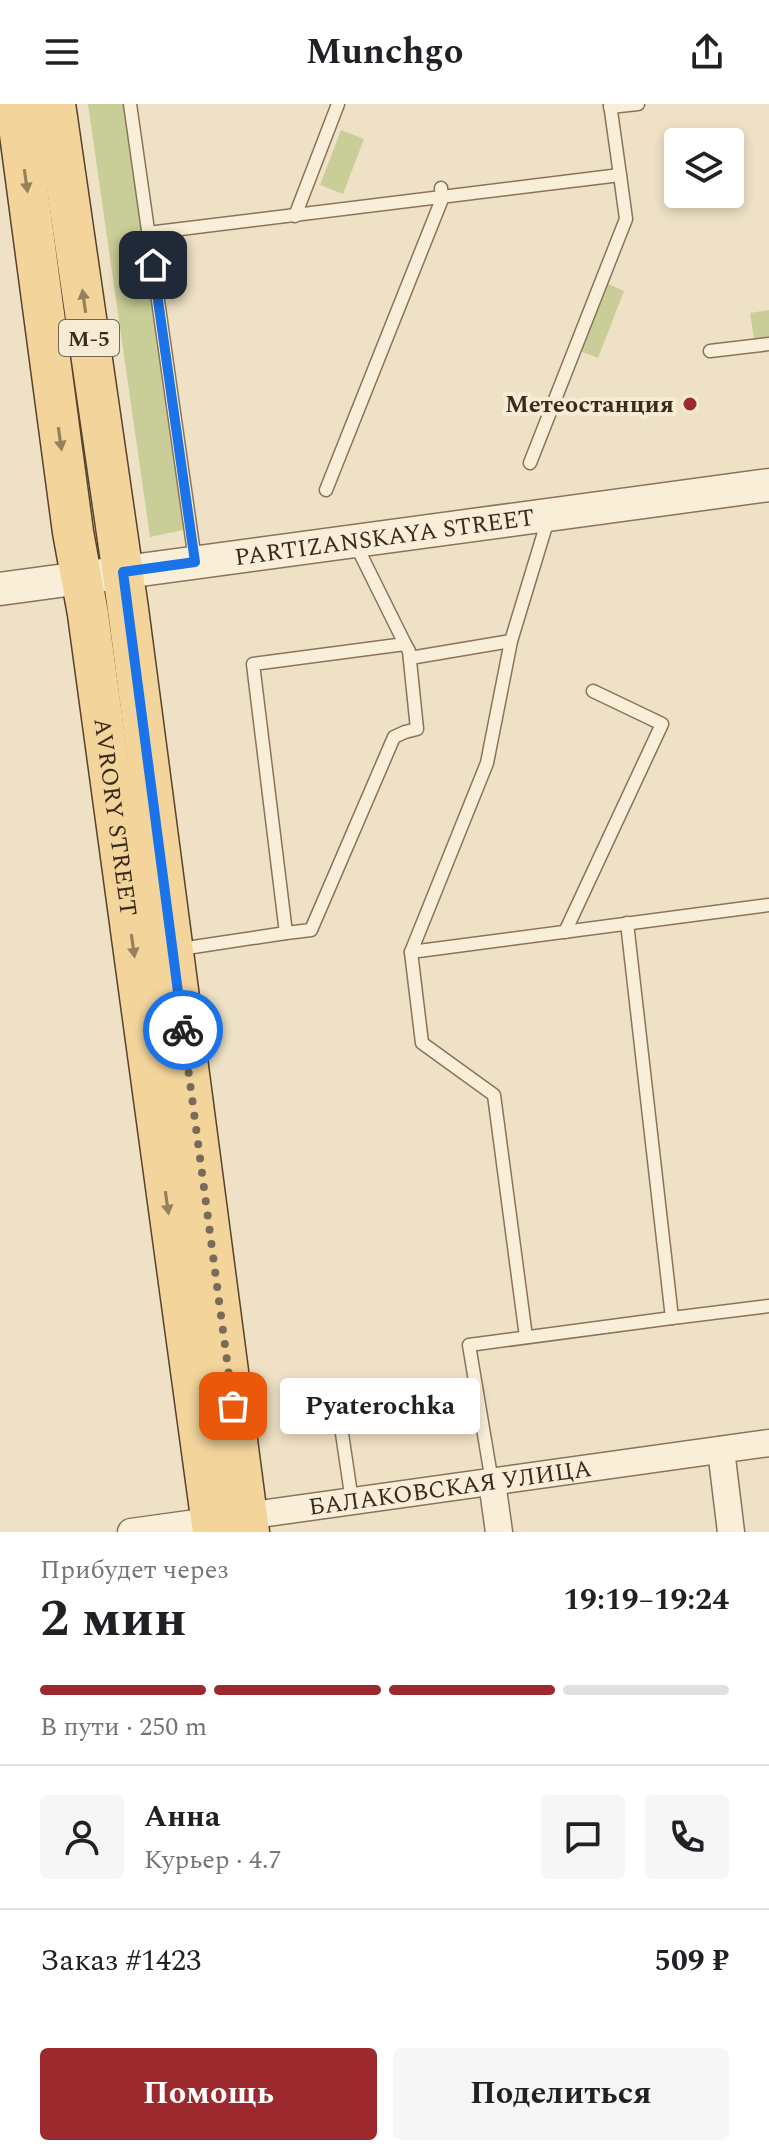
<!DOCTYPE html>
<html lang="ru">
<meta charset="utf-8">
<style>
body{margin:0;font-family:Spectral,serif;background:#f6f6f6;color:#202124;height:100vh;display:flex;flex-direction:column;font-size:30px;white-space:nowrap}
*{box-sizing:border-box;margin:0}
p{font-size:26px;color:#757577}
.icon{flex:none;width:44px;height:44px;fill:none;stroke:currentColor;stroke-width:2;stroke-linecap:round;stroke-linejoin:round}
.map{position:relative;height:1428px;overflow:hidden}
.sheet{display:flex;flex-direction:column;background:#fff;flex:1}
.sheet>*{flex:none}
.buttons{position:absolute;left:664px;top:24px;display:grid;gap:16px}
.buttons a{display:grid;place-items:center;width:80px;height:80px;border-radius:8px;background:#fff;box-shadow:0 4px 12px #0003;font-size:40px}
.pin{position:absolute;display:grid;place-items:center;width:68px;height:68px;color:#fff;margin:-34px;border-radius:16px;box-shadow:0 4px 12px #0006}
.courier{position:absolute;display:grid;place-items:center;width:80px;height:80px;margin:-40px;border:6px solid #1a73e8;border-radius:50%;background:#fff;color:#222;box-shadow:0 2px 10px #0007}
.bubble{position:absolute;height:56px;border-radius:8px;background:#fff;box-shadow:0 4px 12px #0003;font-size:26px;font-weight:700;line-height:56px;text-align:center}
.head em{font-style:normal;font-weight:700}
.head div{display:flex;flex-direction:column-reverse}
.head{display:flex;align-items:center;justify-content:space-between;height:136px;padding:0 40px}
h1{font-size:52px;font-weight:700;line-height:60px}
.bar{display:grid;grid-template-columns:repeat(4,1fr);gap:12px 8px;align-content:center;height:96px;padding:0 40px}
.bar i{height:10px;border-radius:6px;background:#e0e0e0}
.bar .current{background:#9b292d}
.bar p{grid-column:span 4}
.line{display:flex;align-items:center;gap:20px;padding:0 40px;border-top:2px solid #e0e0e0}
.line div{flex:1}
.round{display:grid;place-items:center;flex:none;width:84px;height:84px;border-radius:8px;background:#f6f6f6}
.button{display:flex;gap:16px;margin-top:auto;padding:16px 40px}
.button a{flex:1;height:92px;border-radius:8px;background:#9b292d;color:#fff;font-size:32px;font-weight:700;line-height:92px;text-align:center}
.button a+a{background:#f6f6f6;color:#202124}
header{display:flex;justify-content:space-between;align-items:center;height:104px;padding:0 40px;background:#fff;font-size:36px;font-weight:700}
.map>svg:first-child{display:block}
.green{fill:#c9ce98}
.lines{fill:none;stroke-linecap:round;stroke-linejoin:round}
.service-casing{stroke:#8a735a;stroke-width:15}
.minor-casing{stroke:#8a735a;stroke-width:29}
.tertiary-casing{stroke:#8a735a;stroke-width:35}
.primary-casing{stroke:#58412f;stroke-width:43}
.service{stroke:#f9efd8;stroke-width:12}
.minor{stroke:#f9efd8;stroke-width:26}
.tertiary{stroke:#f9efd8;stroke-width:32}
.primary{stroke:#f3d59c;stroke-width:40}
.oneway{fill:#96805e}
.done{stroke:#796b59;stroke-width:8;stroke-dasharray:0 14.4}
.route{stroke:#1a73e8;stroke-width:10}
.poi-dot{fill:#9b292d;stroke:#f6ecd4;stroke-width:3}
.labels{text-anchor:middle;stroke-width:8;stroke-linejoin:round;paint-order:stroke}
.shield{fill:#f6ecd4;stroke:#726555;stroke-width:2}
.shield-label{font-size:22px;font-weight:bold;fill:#3a2b1f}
.poi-label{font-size:24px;font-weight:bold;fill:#3a2b1f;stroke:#f6ecd4;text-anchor:end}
.street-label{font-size:24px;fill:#3a2b1f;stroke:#f6ecd4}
</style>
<header><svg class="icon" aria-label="menu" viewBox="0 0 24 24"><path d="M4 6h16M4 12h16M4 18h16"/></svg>Munchgo<svg class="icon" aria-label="share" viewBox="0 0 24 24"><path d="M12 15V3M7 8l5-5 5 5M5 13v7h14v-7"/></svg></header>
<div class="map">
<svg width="769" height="1428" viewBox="0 0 769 1428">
<rect width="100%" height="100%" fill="#efe1c5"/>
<!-- green -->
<g class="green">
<path d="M88,0H132L197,423L150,433Z"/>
<path d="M341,26L364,35L343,90L320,81Z"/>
<path d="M606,179L624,187L598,254L580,247Z"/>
<path d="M769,206V233L754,235L750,209Z"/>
</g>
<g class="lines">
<!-- service casing -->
<g class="service-casing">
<g id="service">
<path d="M130,0L195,456"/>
<path d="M610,3L638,0"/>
<path d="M295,112L338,0"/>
<path d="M148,129L620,71L610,0"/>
<path d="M710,247L769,240"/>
<path d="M530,359L626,115L620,71"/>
<path d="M326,386L442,95L441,84"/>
<path d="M410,554L511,537L549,412"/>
<path d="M565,828L662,620L593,587"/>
<path d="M286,829L311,826L394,633L405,628L417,625L409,547L405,540"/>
<path d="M180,845L286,829L253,560L405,540L355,439"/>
<path d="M411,848L487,659L511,537"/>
<path d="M672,1214L769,1202"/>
<path d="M526,1233L494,991L422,939L411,848L769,801"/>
<path d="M340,1316L352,1397"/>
<path d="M492,1378L469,1241L672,1214L627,819"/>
</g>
</g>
<!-- minor casing -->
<g class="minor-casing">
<g id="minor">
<path d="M721,1346L731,1428"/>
<path d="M492,1378L499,1428"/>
<path id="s1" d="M131,1428L769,1339"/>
</g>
</g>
<!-- tertiary casing -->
<g class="tertiary-casing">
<g id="tertiary">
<path id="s2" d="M0,485L769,381"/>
</g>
</g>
<!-- primary casing -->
<g class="primary-casing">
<g id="primary">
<path id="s3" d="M16,0L73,428L88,510L213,1428"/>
<path d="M55,0L128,505L249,1428"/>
</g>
</g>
<!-- service -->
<use href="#service" class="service"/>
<!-- minor -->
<use href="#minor" class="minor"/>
<!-- tertiary -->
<use href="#tertiary" class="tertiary"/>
<!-- primary -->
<use href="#primary" class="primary"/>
</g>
<!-- one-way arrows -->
<defs><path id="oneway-solid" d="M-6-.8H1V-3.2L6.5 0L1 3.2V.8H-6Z" transform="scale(2)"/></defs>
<g class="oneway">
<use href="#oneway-solid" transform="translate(26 77) rotate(82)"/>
<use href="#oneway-solid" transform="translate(84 197) rotate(-98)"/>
<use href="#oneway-solid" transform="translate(60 335) rotate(82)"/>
<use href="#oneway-solid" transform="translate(133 842) rotate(82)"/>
<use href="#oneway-solid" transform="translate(167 1099) rotate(82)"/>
</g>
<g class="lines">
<!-- done -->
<path class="done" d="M183,926L233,1302"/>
<!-- route -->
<path class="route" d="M153,161L195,458L123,468L183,926"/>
</g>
<!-- markers -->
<circle class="poi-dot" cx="690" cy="300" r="8"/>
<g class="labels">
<!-- shield labels -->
<rect class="shield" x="59" y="216" width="60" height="36" rx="6"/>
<g class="shield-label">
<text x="89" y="242">М-5</text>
</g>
<!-- poi labels -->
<g class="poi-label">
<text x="674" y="308">Метеостанция</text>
</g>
<!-- street labels -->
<g class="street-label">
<text dy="8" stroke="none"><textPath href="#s2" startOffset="388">PARTIZANSKAYA STREET</textPath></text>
<text dy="8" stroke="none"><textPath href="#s3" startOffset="720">AVRORY STREET</textPath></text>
<text dy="8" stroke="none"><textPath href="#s1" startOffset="322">БАЛАКОВСКАЯ УЛИЦА</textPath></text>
</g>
</g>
</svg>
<div class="buttons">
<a><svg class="icon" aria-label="layers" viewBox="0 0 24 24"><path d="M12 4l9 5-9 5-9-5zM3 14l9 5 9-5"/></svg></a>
</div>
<div class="pin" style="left:233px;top:1302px;background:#ea580c"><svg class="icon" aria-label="bag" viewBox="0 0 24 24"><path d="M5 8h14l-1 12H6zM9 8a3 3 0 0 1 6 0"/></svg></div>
<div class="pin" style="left:153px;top:161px;background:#1f2937"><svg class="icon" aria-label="home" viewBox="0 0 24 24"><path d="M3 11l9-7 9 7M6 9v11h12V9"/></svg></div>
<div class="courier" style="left:183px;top:926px"><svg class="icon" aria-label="bike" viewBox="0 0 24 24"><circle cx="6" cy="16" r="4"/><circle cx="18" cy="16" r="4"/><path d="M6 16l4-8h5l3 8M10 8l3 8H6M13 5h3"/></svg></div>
<div class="bubble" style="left:280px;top:1274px;width:200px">Pyaterochka</div>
</div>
<section class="sheet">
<div class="head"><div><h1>2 мин</h1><p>Прибудет через</p></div><em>19:19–19:24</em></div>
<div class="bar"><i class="current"></i><i class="current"></i><i class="current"></i><i></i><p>В пути · 250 m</p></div>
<div class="line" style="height:144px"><a class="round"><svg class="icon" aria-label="person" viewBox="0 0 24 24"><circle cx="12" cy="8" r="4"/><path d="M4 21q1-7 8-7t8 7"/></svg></a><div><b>Анна</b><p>Курьер · 4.7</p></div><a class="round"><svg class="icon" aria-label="chat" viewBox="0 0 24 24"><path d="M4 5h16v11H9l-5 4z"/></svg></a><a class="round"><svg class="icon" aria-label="phone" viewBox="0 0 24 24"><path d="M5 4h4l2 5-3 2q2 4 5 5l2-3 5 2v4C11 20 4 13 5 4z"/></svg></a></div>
<div class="line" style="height:104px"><div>Заказ #1423</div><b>509 ₽</b></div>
<div class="button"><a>Помощь</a><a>Поделиться</a></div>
</section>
